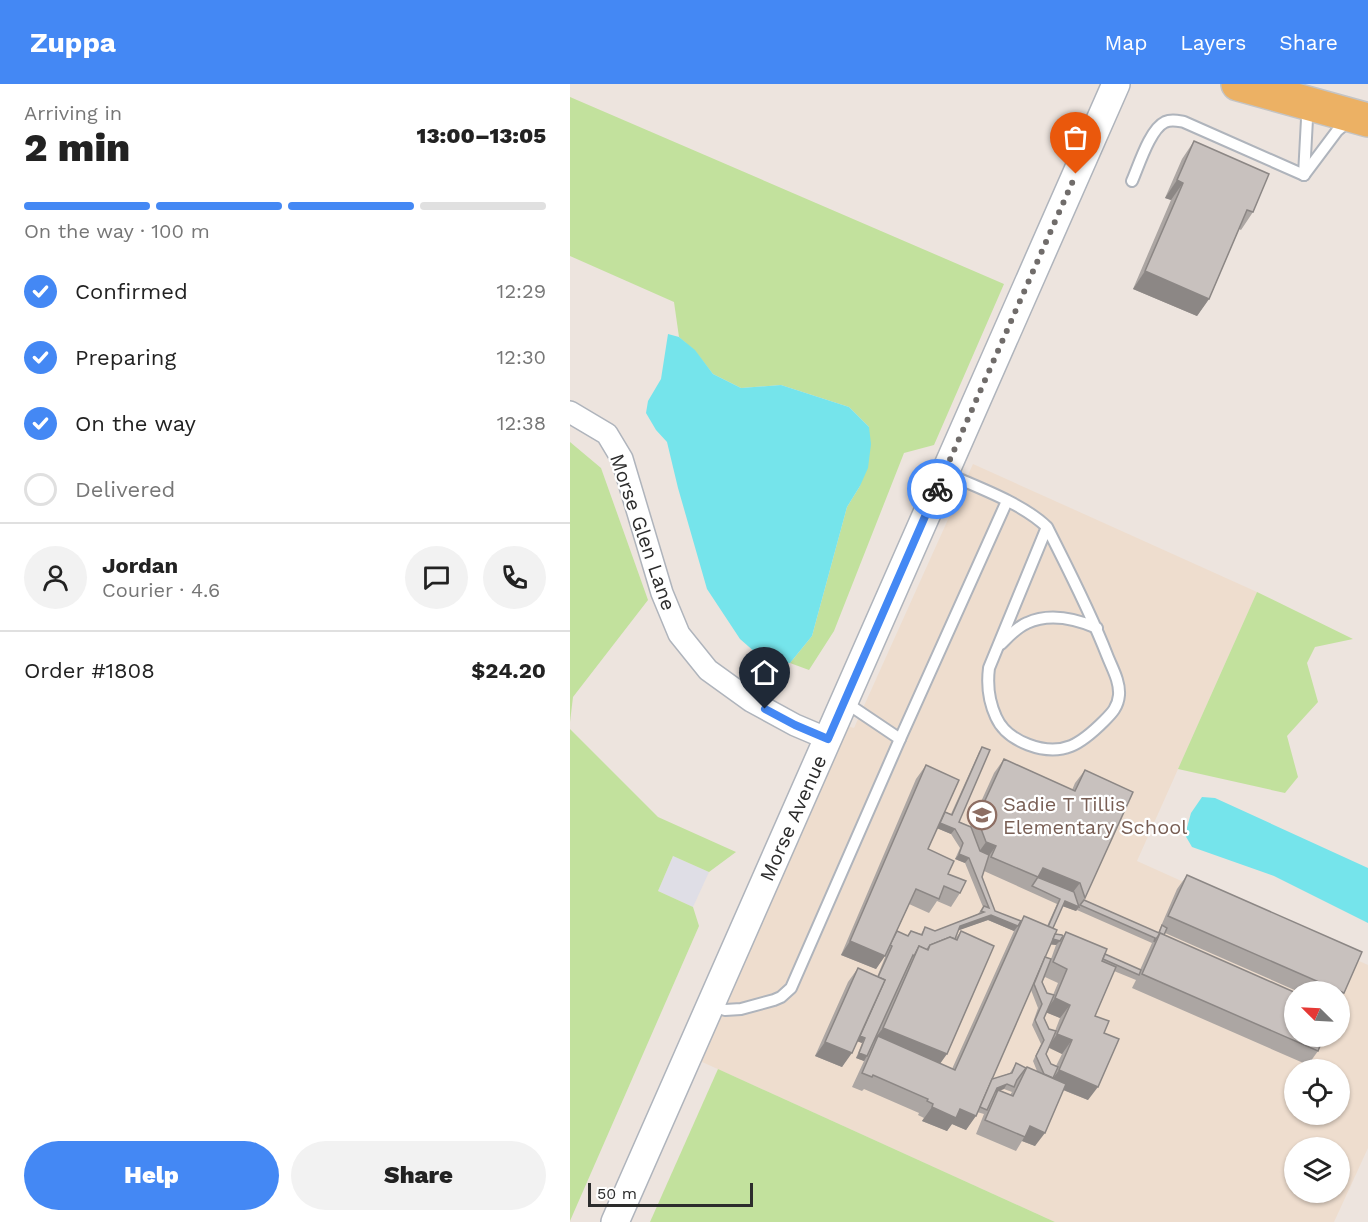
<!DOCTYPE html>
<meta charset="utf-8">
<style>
body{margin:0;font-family:"Work Sans",sans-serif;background:#f2f2f2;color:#222;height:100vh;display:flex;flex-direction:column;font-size:22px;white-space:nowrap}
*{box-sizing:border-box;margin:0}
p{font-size:20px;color:#767676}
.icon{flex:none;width:33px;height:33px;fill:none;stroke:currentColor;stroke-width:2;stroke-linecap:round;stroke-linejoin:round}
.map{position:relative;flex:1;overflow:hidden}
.drawer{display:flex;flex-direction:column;background:#fff;width:570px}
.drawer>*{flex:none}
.needle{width:39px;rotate:294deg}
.fabs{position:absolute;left:714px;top:897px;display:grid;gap:12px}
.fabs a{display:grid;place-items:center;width:66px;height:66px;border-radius:50%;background:#fff;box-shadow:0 2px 4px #0004;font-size:30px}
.scale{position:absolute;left:18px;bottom:15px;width:165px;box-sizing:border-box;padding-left:6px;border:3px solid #2c2c2c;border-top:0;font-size:16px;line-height:21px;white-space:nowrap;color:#2c2c2c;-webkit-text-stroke:4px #fff;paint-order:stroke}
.pin{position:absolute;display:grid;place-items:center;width:51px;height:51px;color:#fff;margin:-62px -26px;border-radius:50% 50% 50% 0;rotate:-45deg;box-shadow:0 0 6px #0007}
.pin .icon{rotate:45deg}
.courier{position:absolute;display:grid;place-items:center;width:60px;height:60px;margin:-30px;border:4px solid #4488f4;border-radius:50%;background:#fff;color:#222;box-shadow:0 2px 8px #0007}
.headline em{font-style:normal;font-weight:800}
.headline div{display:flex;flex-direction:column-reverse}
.headline{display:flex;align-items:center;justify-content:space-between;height:102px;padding:0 24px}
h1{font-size:39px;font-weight:800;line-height:45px}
.bar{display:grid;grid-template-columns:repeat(4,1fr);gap:9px 6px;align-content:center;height:72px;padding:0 24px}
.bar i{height:8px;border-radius:4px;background:#e0e0e0}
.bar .on{background:#4488f4}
.bar p{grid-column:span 4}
.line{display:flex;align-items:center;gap:15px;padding:0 24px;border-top:2px solid #e0e0e0}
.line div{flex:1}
.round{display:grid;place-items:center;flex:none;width:63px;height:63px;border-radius:32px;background:#f2f2f2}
ol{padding:0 24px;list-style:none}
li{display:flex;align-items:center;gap:18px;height:66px}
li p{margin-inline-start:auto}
li .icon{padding:6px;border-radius:50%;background:#4488f4;color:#fff;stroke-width:4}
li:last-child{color:#767676}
li i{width:33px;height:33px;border:3px solid #e0e0e0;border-radius:50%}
.cta{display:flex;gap:12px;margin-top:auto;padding:12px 24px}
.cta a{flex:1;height:69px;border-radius:36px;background:#4488f4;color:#fff;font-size:24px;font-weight:800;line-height:69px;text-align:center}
.cta a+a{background:#f2f2f2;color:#222}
header{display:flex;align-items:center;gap:36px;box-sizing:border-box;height:84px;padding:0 30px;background:#4488f4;color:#fff}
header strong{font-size:28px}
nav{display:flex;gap:33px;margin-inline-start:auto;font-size:21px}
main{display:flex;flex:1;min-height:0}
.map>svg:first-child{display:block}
.industrial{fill:#dfdee6}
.education{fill:#eeddce;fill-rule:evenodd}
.green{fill:#c2e19d}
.water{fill:#75e4eb}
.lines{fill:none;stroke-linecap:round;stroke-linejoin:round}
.service-casing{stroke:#afb4bc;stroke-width:14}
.minor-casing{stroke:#afb4bc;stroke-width:24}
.tertiary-casing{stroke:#afb4bc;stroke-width:30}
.primary-casing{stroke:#c4c4c4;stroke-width:36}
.service{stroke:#fff;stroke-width:10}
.minor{stroke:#fff;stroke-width:21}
.tertiary{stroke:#fff;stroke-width:27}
.primary{stroke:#ecb164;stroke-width:33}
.wall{fill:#aca6a3;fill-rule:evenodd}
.shaded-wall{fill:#8c8785}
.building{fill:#c8c1be;stroke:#8c8785;stroke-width:1.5}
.done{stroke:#706c6a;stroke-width:6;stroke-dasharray:0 10.8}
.route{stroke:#4488f4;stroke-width:8}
.labels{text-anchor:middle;stroke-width:4.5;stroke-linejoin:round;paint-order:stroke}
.street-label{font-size:20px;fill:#2c2c2c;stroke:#fff}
.education-label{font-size:20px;fill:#785e54;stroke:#fff;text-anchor:start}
</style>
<header>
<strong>Zuppa</strong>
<nav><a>Map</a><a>Layers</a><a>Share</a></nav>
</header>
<main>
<section class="drawer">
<div class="headline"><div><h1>2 min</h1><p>Arriving in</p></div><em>13:00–13:05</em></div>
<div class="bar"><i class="on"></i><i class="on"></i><i class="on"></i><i></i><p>On the way · 100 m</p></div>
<ol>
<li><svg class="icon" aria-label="check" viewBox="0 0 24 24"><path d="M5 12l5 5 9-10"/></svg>Confirmed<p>12:29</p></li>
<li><svg class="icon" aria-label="check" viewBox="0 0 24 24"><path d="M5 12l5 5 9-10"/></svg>Preparing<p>12:30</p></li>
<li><svg class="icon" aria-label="check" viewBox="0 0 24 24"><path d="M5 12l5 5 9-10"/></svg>On the way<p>12:38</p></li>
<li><i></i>Delivered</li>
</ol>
<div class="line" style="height:108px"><a class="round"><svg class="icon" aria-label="person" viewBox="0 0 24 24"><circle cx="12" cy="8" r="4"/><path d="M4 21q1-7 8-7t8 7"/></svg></a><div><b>Jordan</b><p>Courier · 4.6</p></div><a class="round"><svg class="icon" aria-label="chat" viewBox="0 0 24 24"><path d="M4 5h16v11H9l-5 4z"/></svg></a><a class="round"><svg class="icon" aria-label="phone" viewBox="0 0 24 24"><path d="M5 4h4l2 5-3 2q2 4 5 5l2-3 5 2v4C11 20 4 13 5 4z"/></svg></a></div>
<div class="line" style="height:78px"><div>Order #1808</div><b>$24.20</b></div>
<div class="cta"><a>Help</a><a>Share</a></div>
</section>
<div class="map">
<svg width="798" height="1138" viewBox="0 0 798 1138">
<rect width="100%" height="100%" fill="#ede4de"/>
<!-- industrial -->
<path class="industrial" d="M103,772L139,788L123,823L88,807Z"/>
<!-- education -->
<path class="education" d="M403,380L687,508L567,777L798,881V1064L764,1138H485L130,977L277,642L284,644ZM724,908H770V952H724ZM724,986H770V1030H724ZM724,1064H770V1108H724Z"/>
<!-- green -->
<g class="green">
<path d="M0,13L434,200L364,361L334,369L264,547L239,586L220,579L242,552L277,423L290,402L299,343L279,323L211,301L171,304L143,290L125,267L109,253L104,218L0,172Z"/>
<path d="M0,358L31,384L78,516L3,613L0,638Z"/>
<path d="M687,508L783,555L745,563L737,579L748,618L717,652L728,693L715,709L608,685Z"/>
<path d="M0,645L88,733L166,768L139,788L103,772L88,807L123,823L129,842L0,1137Z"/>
<path d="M148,985L485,1138H80Z"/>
</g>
<!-- water -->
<g class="water">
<path d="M98,250L109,253L125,266L143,290L171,304L211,301L279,323L299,343L301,360L298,384L290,402L277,423L242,552L220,579L194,576L170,555L137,505L108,404L97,358L86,346L76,329L78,317L91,295Z"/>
<path d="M632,713L645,714L798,784V839L704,792L622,763L615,751L621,729Z"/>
</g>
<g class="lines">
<!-- service casing -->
<g class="service-casing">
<g id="service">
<path d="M734,91L767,47L780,36"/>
<path d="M734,91L737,35L734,24"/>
<path d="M562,97C569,81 580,45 595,38C602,35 608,37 614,38L734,91"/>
<path d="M375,389C407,403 452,419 477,443C498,485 520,527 537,571C542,584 550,597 549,611C548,623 542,629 534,637C524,647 513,657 501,662C476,672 437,658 426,633C419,618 417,600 419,584L477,443"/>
<path d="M431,560C439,552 447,543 457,539C479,529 506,535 527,544"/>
<path d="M330,655L437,417"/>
<path d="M141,921L155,926L171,925L204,916L211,913L221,904L330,655L275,618"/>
</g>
</g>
<!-- minor casing -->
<g class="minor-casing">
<path id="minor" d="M0,328L37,350L52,375L92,509L109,550L138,586L181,617L225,641L258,655"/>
</g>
<!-- tertiary casing -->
<g class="tertiary-casing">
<path id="tertiary" d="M45,1138L546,0"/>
</g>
<!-- primary casing -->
<g class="primary-casing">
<path id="primary" d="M668,0L798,36"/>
</g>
<!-- service -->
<use href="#service" class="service"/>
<!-- minor -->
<use href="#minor" class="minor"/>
<!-- tertiary -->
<use href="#tertiary" class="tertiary"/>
<!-- primary -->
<use href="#primary" class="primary"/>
</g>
<!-- wall -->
<g class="wall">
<path d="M624,57L683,128L671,146L669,145L639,215L627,232L563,205L601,116L595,114L612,75Z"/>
<path d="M412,663L389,738L400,742L424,689L434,675L502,706L505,699L515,686V814L514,816L588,849L607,805L617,791L774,909L770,916V908H729L595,849L594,851L748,967L738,981L562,904L566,896L544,887L525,932L534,949L518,1016L493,1006L465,1062L452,1057L446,1067L406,1050L414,1030L407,1028L396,1046L382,1040L377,1047L352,1037L354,1034L348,1031L349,1029L294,1005L292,1007L282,1003L294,977L286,974L292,959L287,957L272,983L245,972L278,898L288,884L307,893L318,866L306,885L271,871L346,695L356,681L375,728L381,730L409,668ZM367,744L381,750L390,764L385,775L395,779L413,823L408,830L365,847L355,843L351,850L341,847L337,852L327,847L339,820L359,829L367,817L381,823L390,809L378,790L358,765ZM414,787L487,820L477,842L454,832L451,837L425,827L412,793ZM493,822L506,827L507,826L582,859L570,886L535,870L496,848L493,852L485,850L483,844ZM418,836L444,847L382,985L370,980L391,847L385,855L388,846ZM480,860L486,861L481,875L475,873ZM475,893L488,899L483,911L477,909L472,898ZM461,906L468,924L462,941L471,960L463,977L467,987L456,984L446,979L440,989L422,995ZM476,928L490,934L485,947L479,945L474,934ZM479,964L492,970L486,982L481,980L476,970ZM434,1005L442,1008L440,1011L430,1006Z"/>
</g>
<!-- shaded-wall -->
<g class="shaded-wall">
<path d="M607,96L613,99L601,116L595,114Z"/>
<path d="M575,187L639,215L627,232L563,205Z"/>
<path d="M368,738L385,745L381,750L364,743Z"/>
<path d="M416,758L426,762L416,776L406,772Z"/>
<path d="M389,770L399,774L395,779L385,775Z"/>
<path d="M473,784L510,799L500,812L468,793Z"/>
<path d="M495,817L509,823L506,827L492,822Z"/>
<path d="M421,831L448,842L444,847L418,836L387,847L390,842Z"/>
<path d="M447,848L490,857L486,861L477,860Z"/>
<path d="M280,857L315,872L306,885L271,871Z"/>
<path d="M485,914L500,921L490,934L475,928Z"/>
<path d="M313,944L377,970L367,984L308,952L304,958L303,957Z"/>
<path d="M487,950L502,956L492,970L478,963Z"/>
<path d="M288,951L295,954L292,959L284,956Z"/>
<path d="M255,958L282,969L272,983L245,972Z"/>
<path d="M289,969L297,972L294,977L286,974Z"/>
<path d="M489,986L528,1003L518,1016L479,1000Z"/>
<path d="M437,1000L434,1005L424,1009L427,1004Z"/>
<path d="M362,1023L390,1025L406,1032L396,1046L382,1040L377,1047L352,1037Z"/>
<path d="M460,1042L475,1049L465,1062L452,1057Z"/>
</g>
<!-- building -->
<g class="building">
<path d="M624,57L699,90L683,128L677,126L639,215L575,187L613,99L607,96Z"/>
<path d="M412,663L420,666L389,738L401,743L410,767L419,771L412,793L425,827L451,837L448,842L421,831L390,842L385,855L380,853L360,861L357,866L349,862L344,872L343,871L297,972L289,969L295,954L290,952L315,896L308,893L322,862L320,861L327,847L338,852L341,847L352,851L355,843L365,847L414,828L411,827L414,822L419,824L399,774L389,770L393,759L385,745L370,739L375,728L382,731Z"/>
<path d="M434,675L505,707L515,686L563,708L515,814L510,799L473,784L468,793L421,773L426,762L416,758L407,734Z"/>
<path d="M356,681L389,696L358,765L384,777L378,790L396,797L390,809L374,802L369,815L346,805L315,872L280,857Z"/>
<path d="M617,791L792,868L774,909L598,832Z"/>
<path d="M467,793L504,808L509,823L495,817L483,844L478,843L490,815L462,802L468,793Z"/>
<path d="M514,816L589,849L592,841L597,844L594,851L590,849L584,858L585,854L510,821Z"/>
<path d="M454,832L487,846L406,1032L390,1025L386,1034L362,1023L363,1020L357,1017L358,1015L303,991L302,993L292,989L308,952L385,986Z"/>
<path d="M391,847L424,862L377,970L313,944L349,862L358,866L360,861L380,853L387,856Z"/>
<path d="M496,848L537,865L532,877L546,883L525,932L539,937L534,949L549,955L528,1003L489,986L502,956L487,950L500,921L485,914L497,885L483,878Z"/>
<path d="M590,849L724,908V952H754L748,967L572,890Z"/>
<path d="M485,850L492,851L493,852L490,857L483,855Z"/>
<path d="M535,870L571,886L569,891L533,875Z"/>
<path d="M475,873L481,875L472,898L477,909L484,911L474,934L479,945L486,947L476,970L481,980L488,983L483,994L474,990L466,972L474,956L465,936L472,920L464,900Z"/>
<path d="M288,884L315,896L282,969L255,958Z"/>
<path d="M446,979L456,984L447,996L444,1003L437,1000L427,1004L417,1026L410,1023L422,995L442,989Z"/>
<path d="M457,983L496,1000L475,1049L460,1042L455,1053L415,1036L428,1006L443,1012Z"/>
</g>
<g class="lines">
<!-- done -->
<path class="done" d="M367,405L506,90"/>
<!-- route -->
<path class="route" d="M195,625L225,641L258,655L367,405"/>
</g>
<!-- icons -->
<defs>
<g id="school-ring" transform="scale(1.5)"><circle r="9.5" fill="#fff" stroke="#8d6e63" stroke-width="1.5"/><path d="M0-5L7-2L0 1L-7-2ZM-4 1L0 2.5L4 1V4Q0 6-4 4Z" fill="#8d6e63"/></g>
</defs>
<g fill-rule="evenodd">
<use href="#school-ring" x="412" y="731"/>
</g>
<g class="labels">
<!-- street labels -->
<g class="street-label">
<text transform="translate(73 448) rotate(71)" y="7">Morse Glen Lane</text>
<text transform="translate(223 734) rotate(-66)" y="7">Morse Avenue</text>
</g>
<!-- education labels -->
<g class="education-label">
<text x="433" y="727">Sadie T Tillis<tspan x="433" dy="23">Elementary School</tspan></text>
</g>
</g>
</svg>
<div class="fabs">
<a><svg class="needle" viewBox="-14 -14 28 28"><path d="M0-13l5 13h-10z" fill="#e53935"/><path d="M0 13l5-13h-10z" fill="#767676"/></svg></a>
<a><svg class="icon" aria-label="locate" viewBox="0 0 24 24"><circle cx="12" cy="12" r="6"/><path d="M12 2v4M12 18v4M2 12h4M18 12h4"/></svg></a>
<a><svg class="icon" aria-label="layers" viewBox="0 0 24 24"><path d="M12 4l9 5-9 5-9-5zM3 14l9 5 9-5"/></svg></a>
</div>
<div class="scale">50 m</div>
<div class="pin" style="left:506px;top:90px;background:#ea580c"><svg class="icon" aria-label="bag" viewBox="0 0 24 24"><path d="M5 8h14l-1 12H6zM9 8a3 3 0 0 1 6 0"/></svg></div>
<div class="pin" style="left:195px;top:625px;background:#1f2937"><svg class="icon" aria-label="home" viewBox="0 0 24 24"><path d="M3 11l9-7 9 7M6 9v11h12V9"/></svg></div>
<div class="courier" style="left:367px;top:405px"><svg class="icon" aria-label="bike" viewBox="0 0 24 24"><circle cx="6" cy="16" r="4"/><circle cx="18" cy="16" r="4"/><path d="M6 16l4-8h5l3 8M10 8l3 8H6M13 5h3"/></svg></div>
</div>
</main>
